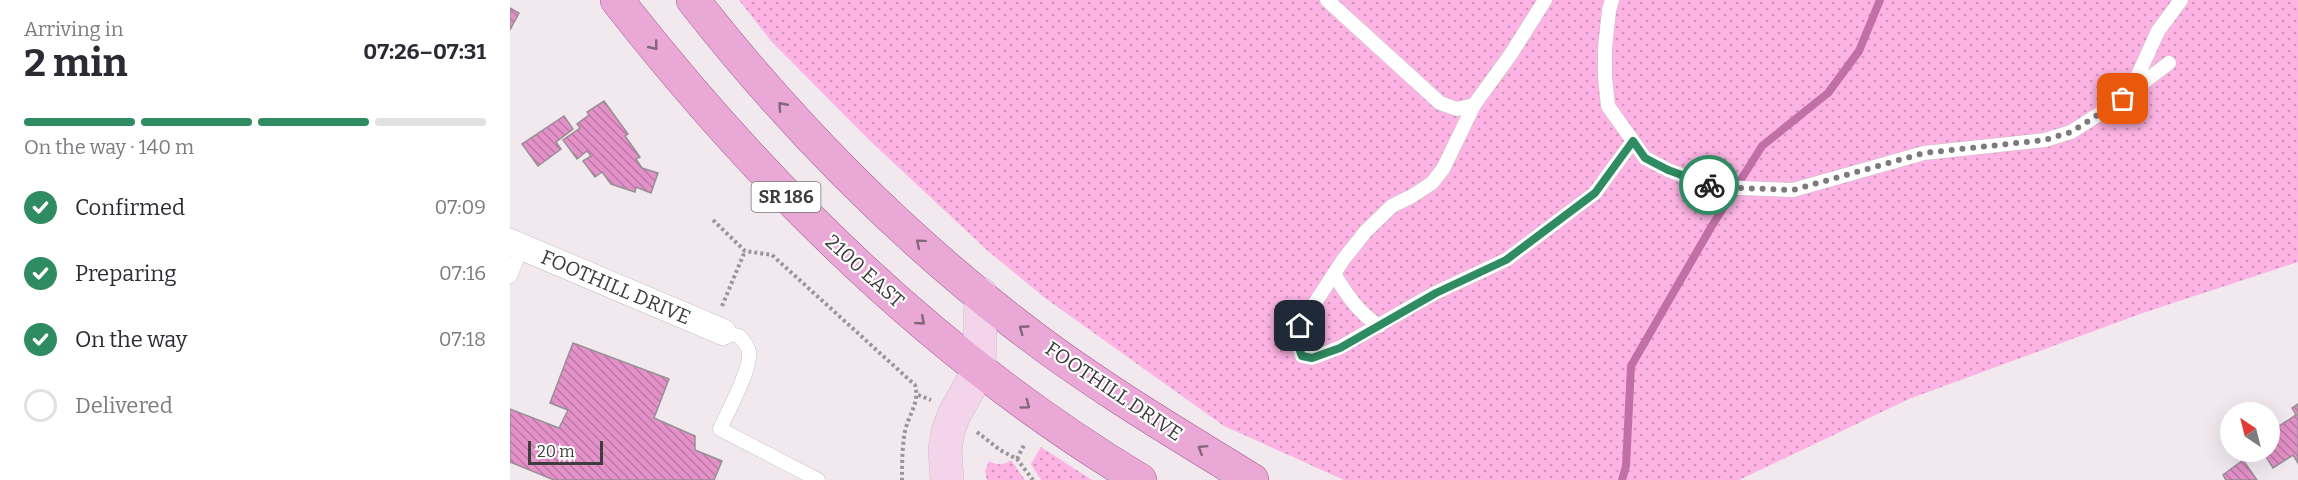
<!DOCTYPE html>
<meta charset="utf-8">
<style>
body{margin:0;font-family:Bitter,serif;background:#f7f7f7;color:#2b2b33;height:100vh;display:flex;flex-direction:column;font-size:22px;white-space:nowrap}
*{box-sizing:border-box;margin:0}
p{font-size:20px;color:#7c7c81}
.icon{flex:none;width:33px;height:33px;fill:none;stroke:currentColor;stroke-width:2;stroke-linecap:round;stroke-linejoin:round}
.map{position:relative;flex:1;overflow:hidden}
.sheet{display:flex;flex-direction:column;background:#fff;width:510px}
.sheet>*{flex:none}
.needle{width:39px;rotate:325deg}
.fabs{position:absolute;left:1710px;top:402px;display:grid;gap:12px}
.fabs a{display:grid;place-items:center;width:60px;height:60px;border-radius:50%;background:#fff;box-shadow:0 6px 24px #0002;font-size:30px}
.scale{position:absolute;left:18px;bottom:15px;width:75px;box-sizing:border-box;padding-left:6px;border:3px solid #3f3c3e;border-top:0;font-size:16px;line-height:21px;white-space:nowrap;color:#3f3c3e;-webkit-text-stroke:4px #fff;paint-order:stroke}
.pin{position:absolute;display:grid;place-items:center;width:51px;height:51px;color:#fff;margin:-26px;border-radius:12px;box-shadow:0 3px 9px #0006}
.courier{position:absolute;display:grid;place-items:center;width:60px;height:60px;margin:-30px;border:4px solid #2f8b61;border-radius:50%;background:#fff;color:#222;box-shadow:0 2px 8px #0007}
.headline em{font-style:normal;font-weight:700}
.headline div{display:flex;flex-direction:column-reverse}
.headline{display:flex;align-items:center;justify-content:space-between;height:102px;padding:0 24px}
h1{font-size:39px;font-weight:700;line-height:45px}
.bar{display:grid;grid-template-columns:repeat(4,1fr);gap:9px 6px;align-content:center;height:72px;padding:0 24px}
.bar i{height:8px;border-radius:4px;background:#e1e1e2}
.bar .on{background:#2f8b61}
.bar p{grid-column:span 4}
ol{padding:0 24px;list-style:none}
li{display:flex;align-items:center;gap:18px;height:66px}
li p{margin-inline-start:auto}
li .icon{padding:6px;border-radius:50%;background:#2f8b61;color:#fff;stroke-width:4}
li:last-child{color:#7c7c81}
li i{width:33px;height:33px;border:3px solid #e1e1e2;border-radius:50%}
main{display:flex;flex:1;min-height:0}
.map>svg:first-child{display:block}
.grass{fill:url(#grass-dots)}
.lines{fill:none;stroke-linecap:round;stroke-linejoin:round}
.stream{stroke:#c070a7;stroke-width:8}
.building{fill:url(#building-back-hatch);stroke:#979094;stroke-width:1.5}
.lane-casing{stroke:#c8c0c5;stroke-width:15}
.street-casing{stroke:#c8c0c5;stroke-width:27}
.secondary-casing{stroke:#c8c0c5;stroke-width:34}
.primary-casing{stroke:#a45c8f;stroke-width:34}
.path{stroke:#9b9599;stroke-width:4;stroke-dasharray:3 3;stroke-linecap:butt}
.lane{stroke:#fff;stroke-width:14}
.street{stroke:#fff;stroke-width:26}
.secondary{stroke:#f4d4ea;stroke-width:33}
.primary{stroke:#e9a8d6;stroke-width:33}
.oneway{stroke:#83677b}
.done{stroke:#7d797c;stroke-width:6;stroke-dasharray:0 10.8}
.route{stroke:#2f8b61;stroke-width:8}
.labels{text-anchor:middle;stroke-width:4.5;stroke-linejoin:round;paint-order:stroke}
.shield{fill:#fff;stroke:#797678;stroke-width:1.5}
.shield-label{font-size:18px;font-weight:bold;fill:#3f3c3e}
.street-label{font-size:20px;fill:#3f3c3e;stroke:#fff}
</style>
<main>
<section class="sheet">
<div class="headline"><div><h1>2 min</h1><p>Arriving in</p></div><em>07:26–07:31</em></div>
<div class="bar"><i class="on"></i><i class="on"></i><i class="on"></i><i></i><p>On the way · 140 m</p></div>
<ol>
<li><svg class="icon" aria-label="check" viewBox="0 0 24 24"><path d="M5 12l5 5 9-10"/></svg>Confirmed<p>07:09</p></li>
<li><svg class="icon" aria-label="check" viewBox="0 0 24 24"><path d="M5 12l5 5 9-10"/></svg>Preparing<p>07:16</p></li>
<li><svg class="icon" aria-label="check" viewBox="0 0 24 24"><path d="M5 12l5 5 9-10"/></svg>On the way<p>07:18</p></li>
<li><i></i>Delivered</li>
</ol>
</section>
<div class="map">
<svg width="1788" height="480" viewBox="0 0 1788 480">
<defs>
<pattern id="grass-dots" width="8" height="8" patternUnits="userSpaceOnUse" patternTransform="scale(1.5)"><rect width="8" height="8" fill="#fdb4e4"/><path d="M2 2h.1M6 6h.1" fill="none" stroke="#ce94ba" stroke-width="1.8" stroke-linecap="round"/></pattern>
<pattern id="building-back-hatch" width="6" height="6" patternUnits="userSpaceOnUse" patternTransform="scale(1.5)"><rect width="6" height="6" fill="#e591c9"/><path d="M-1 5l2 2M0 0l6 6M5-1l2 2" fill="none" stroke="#bb78a5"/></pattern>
</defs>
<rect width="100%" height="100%" fill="#f1e9ee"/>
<!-- grass -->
<g class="grass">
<path d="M229,0H1788V262L1633,313L1399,399L1229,480H834L714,426L535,298L478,251L358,139L261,41Z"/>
<path d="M531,447L582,480H531L521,464Z"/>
<path d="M501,460L515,480H477L475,471L479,461C487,466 494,465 501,460Z"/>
</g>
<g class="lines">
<!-- stream -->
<path class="stream" d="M1112,480L1116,466L1121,366L1200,229L1252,146L1318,93L1349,51L1370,0"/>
</g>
<!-- building -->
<g class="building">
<path d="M0,8L9,13L0,30Z"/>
<path d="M94,101L118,134L115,136L130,157L126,159L132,168L148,173L141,193L126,187L125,192L101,184L92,172L85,177L73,161L81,156L77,151L67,159L53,140L70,128L67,124L79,115L77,112Z"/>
<path d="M54,116L63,129L46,142L51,149L28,166L12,144Z"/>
<path d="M63,343L159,379L144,418L185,436V450L212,461L204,480H44L0,462V409L49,428L58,410L40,403Z"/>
<path d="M1788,404V463L1783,455L1763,468L1753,452H1760V432L1786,415L1782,408Z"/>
<path d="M1733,460L1747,480H1716L1713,475Z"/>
</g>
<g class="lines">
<!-- lane casing -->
<g class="lane-casing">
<g id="lane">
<path d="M817,0L930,103L947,109L964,105L1001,54L1035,0"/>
<path d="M1102,0L1099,10L1095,48V77L1098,106L1135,158L1158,170L1204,187L1283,190L1414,153L1535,140L1561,132L1613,99L1623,86L1648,31L1671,0"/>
<path d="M1622,91L1659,63"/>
<path d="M964,105L933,169L922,183L902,196L882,206L856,231L833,260L790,326L788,343L792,356L802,358L829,348L925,293L996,260L1085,193L1123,141"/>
<path d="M824,274C837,295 848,312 869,326"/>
<path d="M0,276L12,247"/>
<path d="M213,332L229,336C234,341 238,346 239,352C242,368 217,413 210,429L308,480"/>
</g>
</g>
<!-- street casing -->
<g class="street-casing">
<path id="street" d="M0,242L213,332"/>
</g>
<!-- secondary casing -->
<g class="secondary-casing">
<path id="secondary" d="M437,480L435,450L438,431L444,415L469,370L471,294"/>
</g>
<!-- primary casing -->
<g class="primary-casing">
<g id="primary">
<path d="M107,0C254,188 425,357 630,480"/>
<path d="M183,0C276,119 384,229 503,322C578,381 661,430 742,480"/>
</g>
</g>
<!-- path -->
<g class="path">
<path d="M203,220L235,251L262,255L405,385C410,402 399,414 395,431C392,447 392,464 392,480"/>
<path d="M212,306L235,251"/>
<path d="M408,395L421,400"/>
<path d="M467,432L490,450L507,459L523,480"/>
<path d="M507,459L515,443"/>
</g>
<!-- lane -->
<use href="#lane" class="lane"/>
<!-- street -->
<use href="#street" class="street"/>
<!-- secondary -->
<use href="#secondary" class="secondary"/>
<!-- primary -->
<use href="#primary" class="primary"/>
</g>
<!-- one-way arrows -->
<defs><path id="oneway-chevron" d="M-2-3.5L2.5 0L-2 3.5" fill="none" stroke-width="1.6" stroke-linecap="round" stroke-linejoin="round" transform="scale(1.5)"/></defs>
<g class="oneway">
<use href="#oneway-chevron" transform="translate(144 46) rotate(51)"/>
<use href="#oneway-chevron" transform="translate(272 106) rotate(-132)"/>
<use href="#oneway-chevron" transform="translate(410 243) rotate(-140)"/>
<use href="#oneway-chevron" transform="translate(411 321) rotate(41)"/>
<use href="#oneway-chevron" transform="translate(513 329) rotate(-144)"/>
<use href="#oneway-chevron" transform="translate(516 405) rotate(36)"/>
<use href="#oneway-chevron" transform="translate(692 449) rotate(-148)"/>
</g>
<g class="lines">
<!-- done -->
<path class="done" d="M1199,185L1204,187L1283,190L1414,153L1535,140L1561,132L1613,99"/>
<!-- route -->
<path class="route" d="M790,326C788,338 787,345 792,356L802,358L830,348L926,293L996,260L1085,193L1123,141L1135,158L1158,170L1199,185"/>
</g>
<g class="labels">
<!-- shield labels -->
<rect class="shield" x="241.5" y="182" width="69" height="30" rx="4.5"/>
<g class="shield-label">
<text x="276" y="203">SR 186</text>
</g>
<!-- street labels -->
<g class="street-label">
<text transform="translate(355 271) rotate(42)" y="7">2100 EAST</text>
<text transform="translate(106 287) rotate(23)" y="7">FOOTHILL DRIVE</text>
<text transform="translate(604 391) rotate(34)" y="7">FOOTHILL DRIVE</text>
</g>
</g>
</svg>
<div class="fabs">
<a><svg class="needle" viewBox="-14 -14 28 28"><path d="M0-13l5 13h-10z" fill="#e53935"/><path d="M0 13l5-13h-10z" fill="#7c7c81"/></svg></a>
</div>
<div class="scale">20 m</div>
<div class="pin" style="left:1613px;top:99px;background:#ea580c"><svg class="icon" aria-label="bag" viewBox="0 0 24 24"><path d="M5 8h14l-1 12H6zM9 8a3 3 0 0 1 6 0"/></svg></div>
<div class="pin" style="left:790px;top:326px;background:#1f2937"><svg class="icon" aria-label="home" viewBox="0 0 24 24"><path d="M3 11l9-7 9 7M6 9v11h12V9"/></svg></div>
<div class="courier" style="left:1199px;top:185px"><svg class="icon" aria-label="bike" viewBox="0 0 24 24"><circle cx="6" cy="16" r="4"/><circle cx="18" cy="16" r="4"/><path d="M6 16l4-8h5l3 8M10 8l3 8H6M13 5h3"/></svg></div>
</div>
</main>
